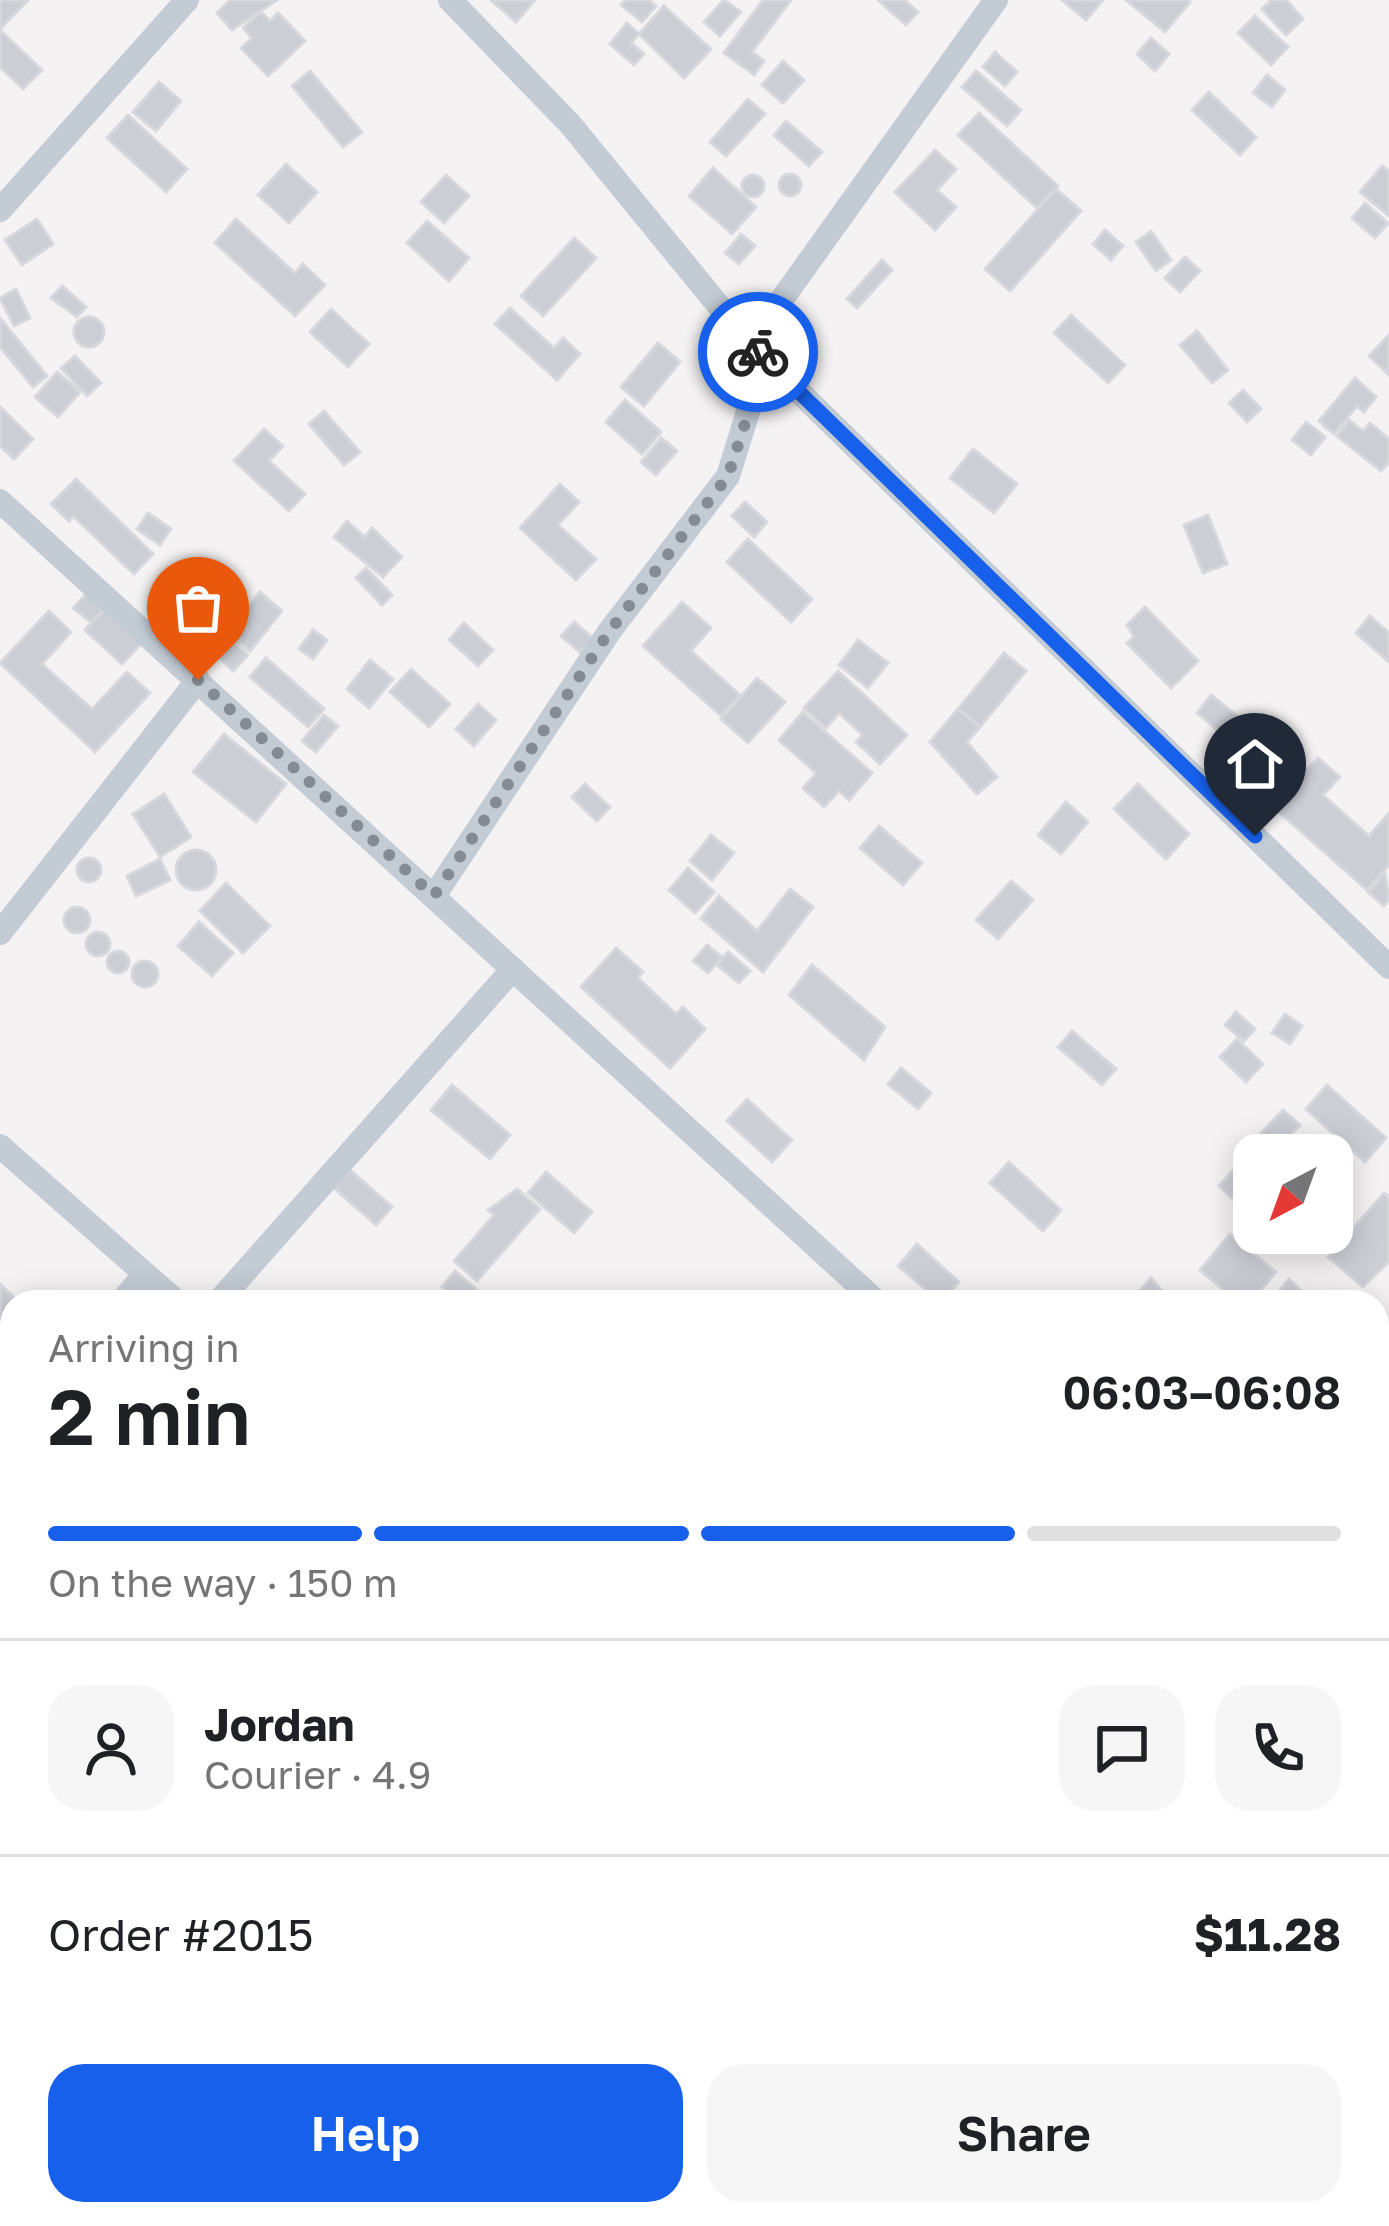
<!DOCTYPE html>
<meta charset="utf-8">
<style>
body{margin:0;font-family:"Golos Text",sans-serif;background:#f6f6f6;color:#202124;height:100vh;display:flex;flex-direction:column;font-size:45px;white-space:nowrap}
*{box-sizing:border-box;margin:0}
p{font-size:39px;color:#757577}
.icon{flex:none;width:66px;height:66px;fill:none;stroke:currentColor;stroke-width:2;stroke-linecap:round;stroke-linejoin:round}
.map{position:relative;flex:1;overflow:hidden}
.drawer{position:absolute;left:0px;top:1290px;width:1389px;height:936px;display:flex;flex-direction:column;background:#fff;border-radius:36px 36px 0 0;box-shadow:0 6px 30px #0003}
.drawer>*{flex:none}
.needle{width:78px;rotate:221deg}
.tools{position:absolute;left:1233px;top:1134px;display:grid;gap:24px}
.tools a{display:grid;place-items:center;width:120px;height:120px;border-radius:24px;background:#fff;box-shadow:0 6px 30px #0003;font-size:60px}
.pin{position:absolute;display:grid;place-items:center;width:102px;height:102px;color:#fff;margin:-123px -51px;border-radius:50% 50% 50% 0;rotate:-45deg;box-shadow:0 0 12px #0007}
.pin .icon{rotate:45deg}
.courier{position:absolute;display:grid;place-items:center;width:120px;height:120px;margin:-60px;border:9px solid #1660eb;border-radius:50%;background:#fff;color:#222;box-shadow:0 3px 15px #0007}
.head em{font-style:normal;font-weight:600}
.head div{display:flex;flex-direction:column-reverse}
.head{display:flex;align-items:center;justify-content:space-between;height:204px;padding:0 48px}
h1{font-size:78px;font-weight:600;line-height:90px}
.bar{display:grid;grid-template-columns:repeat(4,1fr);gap:18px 12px;align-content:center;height:144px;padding:0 48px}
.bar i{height:15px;border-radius:9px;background:#e0e0e0}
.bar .selected{background:#1660eb}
.bar p{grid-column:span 4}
.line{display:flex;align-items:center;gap:30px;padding:0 48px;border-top:3px solid #e0e0e0}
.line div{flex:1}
.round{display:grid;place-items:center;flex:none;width:126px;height:126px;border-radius:36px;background:#f6f6f6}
.primary-button{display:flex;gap:24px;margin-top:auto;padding:24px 48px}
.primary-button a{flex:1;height:138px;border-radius:36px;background:#1660eb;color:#fff;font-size:48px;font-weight:600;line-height:138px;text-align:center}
.primary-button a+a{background:#f6f6f6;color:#202124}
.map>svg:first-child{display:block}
.building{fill:#ccced5;stroke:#d6d8de;stroke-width:3}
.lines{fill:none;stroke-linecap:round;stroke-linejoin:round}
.street{stroke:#c3cbd4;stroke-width:24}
.done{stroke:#858b94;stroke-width:12;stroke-dasharray:0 21.6}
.route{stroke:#1660eb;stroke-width:15}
</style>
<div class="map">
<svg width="1389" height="2226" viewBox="0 0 1389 2226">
<rect width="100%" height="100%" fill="#f4f2f2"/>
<!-- building -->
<g class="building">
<path d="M0,0H28L0,29Z"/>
<path d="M230,0H277L232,30L217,13Z"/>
<path d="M491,0H535L516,22Z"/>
<path d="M625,0H649L656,6L642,22L621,5Z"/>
<path d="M724,0L741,12L720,36L704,22Z"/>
<path d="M763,0H791L752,52L764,61L754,75L724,53Z"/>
<path d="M878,0H904L918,12L906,25Z"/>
<path d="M1062,0H1103L1086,20Z"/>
<path d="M1126,0H1188L1190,2L1165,32Z"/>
<path d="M1272,0H1286L1303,19L1286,35L1262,9Z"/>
<path d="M664,6L711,49L684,78L639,34Z"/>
<path d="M261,12L270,21L278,13L305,41L268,76L241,48L252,38L243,28Z"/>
<path d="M1255,16L1288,47L1271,65L1238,33Z"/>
<path d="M627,23L639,34L631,43L644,54L634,65L610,44Z"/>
<path d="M0,30L42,70L23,89L0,67Z"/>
<path d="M1151,38L1169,54L1155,71L1137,54Z"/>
<path d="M995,52L1017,72L1005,86L983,67Z"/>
<path d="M783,61L804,80L783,103L762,85Z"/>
<path d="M310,71L362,132L343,147L292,86Z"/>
<path d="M976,71L1021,110L1007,126L962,87Z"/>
<path d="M1267,75L1285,90L1272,107L1253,93Z"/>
<path d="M159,82L181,101L156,131L133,112Z"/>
<path d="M1209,92L1256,137L1240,155L1192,110Z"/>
<path d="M748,99L765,114L726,156L710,142Z"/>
<path d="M979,113L1058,186L1037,208L958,135Z"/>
<path d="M128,115L187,169L166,192L107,138Z"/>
<path d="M786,121L822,152L809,166L774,135Z"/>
<path d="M935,150L956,169L937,190L956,207L935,230L895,192Z"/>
<path d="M286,164L317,192L289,223L258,195Z"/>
<path d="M1382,166L1389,171V216L1360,192Z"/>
<path d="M713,168L756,207L732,234L689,196Z"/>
<circle cx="790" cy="185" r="11"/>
<path d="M446,175L469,196L444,223L421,202Z"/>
<circle cx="753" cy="186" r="11"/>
<path d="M1056,189L1081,211L1010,291L985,269Z"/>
<path d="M1365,203L1388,223L1375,238L1352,218Z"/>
<path d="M37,219L53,244L22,265L5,240Z"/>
<path d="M236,219L295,273L303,264L325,285L295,316L215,243Z"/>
<path d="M427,221L469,258L449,281L407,243Z"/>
<path d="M1105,230L1123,246L1111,260L1093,244Z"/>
<path d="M1151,231L1171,260L1156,271L1136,242Z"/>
<path d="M741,234L755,246L739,264L725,253Z"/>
<path d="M574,238L596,258L543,316L521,296Z"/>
<path d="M1185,257L1200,271L1180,292L1165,278Z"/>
<path d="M882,260L892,270L857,308L847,299Z"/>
<path d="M62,286L86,307L77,317L51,298Z"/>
<path d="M16,289L30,318L14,326L0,298Z"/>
<path d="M510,308L554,348L563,338L580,354L557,380L495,324Z"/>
<path d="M331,309L369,344L348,367L310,332Z"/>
<path d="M1071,315L1125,365L1108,383L1054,333Z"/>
<circle cx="89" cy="332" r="15"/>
<path d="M0,318L47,376L33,387L0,347Z"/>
<path d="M1197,331L1228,370L1212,383L1180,345Z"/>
<path d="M1389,335V375L1369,356Z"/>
<path d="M658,343L680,362L644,406L621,387Z"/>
<path d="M75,356L101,383L87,396L61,368Z"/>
<path d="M57,372L80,392L58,417L35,397Z"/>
<path d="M1355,378L1376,397L1364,412L1357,406L1334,434L1319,421Z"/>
<path d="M1243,390L1261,409L1247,422L1229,403Z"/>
<path d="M625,400L661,432L642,454L606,422Z"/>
<path d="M0,407L33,439L14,459L0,446Z"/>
<path d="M324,411L360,452L344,465L309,424Z"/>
<path d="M1349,420L1363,431L1370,423L1389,439V462L1381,471L1337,436Z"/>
<path d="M1306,422L1325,437L1311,455L1292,440Z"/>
<path d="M264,429L283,446L269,461L305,494L289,511L234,461Z"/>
<path d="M661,438L677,451L656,475L641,462Z"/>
<path d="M973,449L1017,484L994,513L950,478Z"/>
<path d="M76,479L153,554L134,574L73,516L69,521L51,504Z"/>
<path d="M560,484L579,502L558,525L596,559L576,580L520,528Z"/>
<path d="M745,502L767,522L754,537L732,516Z"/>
<path d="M148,513L171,529L160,545L137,529Z"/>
<path d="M1208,515L1227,564L1203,573L1184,525Z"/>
<path d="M347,521L365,537L372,528L402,557L383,577L334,537Z"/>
<path d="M748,539L812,599L791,622L727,562Z"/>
<path d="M366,568L392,595L382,605L356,578Z"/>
<path d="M196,592L211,605L191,628L176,615Z"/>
<path d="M260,592L282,611L250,651L227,632Z"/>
<path d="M87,593L105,608L92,623L73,608Z"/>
<path d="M682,602L711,628L691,651L740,695L721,716L643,646Z"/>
<path d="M1145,607L1198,661L1171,688L1127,643L1134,637L1127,625Z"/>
<path d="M105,608L142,643L122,664L85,630Z"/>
<path d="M49,611L71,632L42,664L92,709L127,672L150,693L95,752L0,663Z"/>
<path d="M206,614L248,655L233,671L191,630Z"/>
<path d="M1370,616L1389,633V662L1356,633Z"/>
<path d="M574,622L593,638L580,652L561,636Z"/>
<path d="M464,623L493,650L478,666L449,640Z"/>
<path d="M313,630L327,640L313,659L299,649Z"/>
<path d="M858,640L888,663L868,688L839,665Z"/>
<path d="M1004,653L1026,671L980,727L958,709Z"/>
<path d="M266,658L324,709L308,727L250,677Z"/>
<path d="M370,660L393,679L369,708L347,689Z"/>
<path d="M411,669L450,704L429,727L390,692Z"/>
<path d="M838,671L907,735L880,764L856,742L863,735L839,713L826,728L804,708Z"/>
<path d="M757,678L785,702L748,743L721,719Z"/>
<path d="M1211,695L1257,732L1269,718L1295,740L1268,772L1197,713Z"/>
<path d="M478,704L496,720L474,746L456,729Z"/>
<path d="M958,709L980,727L967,742L997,777L977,794L930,742Z"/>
<path d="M803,712L872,773L849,800L839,791L824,807L803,788L816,773L779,740Z"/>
<path d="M324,715L338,726L316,752L302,741Z"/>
<path d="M224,734L286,784L256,822L193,772Z"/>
<path d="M1318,758L1340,777L1323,795L1369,836L1389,813V865L1367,890L1273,807Z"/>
<path d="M585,784L610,807L597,821L572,797Z"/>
<path d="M1138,784L1189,834L1166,859L1114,809Z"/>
<path d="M164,794L191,837L160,857L133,814Z"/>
<path d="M1066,802L1088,822L1061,854L1038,835Z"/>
<path d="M879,826L922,863L903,885L860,848Z"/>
<path d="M711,835L734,853L712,880L690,861Z"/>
<circle cx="196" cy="870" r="20"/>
<circle cx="89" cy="870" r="12"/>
<path d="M160,859L170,880L136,896L127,876Z"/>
<path d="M688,868L714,892L695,913L669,890Z"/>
<path d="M1385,873L1389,899L1384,906L1368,892Z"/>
<path d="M1011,881L1033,900L998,939L976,920Z"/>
<path d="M226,883L270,926L243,953L200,911Z"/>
<path d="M790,889L813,907L763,972L701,918L719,896L757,931Z"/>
<circle cx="77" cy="920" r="13"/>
<path d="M199,922L233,953L212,976L178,946Z"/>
<circle cx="98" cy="944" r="12"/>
<path d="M707,945L722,957L708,973L693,961Z"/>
<path d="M616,948L643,972L638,978L676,1014L683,1007L705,1029L670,1068L581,987Z"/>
<circle cx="118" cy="962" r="11"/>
<path d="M728,952L750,971L739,983L717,965Z"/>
<circle cx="145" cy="974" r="13"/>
<path d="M812,965L885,1027L864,1060L789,995Z"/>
<path d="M1236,1012L1255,1029L1244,1041L1225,1025Z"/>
<path d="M1285,1014L1302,1026L1290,1044L1272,1033Z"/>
<path d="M1072,1031L1116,1069L1102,1085L1058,1047Z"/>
<path d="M1237,1039L1263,1064L1246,1082L1220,1057Z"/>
<path d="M901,1068L931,1093L918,1109L888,1084Z"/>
<path d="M452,1085L510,1135L490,1159L431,1110Z"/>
<path d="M1327,1085L1386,1138L1365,1162L1306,1109Z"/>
<path d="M747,1099L792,1140L772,1162L727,1121Z"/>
<path d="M1283,1110L1300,1125L1270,1155H1259L1249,1146Z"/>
<path d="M1009,1162L1061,1210L1043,1231L990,1183Z"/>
<path d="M1239,1164L1254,1178V1219L1219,1186Z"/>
<path d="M350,1170L392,1207L376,1225L334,1188Z"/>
<path d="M546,1172L592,1212L574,1233L528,1193Z"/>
<path d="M517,1189L540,1209L477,1281L454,1261L494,1215L488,1210Z"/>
<path d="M1384,1193L1389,1197V1262L1363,1287L1328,1257Z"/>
<path d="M1230,1234L1276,1272L1251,1302H1238L1200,1270Z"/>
<path d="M917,1244L959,1282L941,1302L898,1266Z"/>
<path d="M455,1271L490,1301L489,1302H460L442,1287Z"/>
<path d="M1151,1278L1169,1299L1183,1295L1191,1302H1130Z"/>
<path d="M1289,1279L1313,1302H1270Z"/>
<path d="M0,1284L19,1302H12V1328L0,1318Z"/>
<path d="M0,1572L12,1582V1615L0,1605Z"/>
<path d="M1377,1642L1389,1653L1387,1695L1377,1686Z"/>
<path d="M1387,2078L1385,2106L1389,2142L1377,2131V2089Z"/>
<path d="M12,2142V2188L11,2190L0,2180V2155Z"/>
<path d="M1389,2164V2226H1354L1346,2219L1350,2214H1377V2174Z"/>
<path d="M0,2189L12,2200V2214H24L13,2226H0Z"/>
<path d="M427,2214H472L461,2226H417Z"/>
<path d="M996,2214H1040L1054,2226H1004Z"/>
</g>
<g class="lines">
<!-- street -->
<g class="street">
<path d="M450,0L570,124L750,344L1389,967"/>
<path d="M0,210L187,0"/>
<path d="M0,501L877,1302"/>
<path d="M434,896L609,632L728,476L751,402L750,344L996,0"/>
<path d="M0,933L198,680"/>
<path d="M0,1146L177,1302"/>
<path d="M121,1302L145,1274"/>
<path d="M218,1302L513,969"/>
<path d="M0,1441L12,1428"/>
<path d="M1377,1756L1389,1766"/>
<path d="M0,1977L12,1958"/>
<path d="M1377,2049L1389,2035"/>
<path d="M259,2214L272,2226"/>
<path d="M1215,2226L1226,2214"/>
</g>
</g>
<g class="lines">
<!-- done -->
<path class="done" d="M198,680L434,896L609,632L728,476L752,402L750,344L758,352"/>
<!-- route -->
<path class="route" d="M758,352L1255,836"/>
</g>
</svg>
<div class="tools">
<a><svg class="needle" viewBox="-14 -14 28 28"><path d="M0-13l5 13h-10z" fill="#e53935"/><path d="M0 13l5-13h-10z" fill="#757577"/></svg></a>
</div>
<div class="pin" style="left:198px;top:680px;background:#ea580c"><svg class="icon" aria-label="bag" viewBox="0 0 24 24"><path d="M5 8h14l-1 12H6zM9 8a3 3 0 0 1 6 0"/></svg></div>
<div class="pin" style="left:1255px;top:836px;background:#1f2937"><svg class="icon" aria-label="home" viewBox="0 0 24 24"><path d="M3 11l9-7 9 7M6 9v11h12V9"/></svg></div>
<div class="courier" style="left:758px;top:352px"><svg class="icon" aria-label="bike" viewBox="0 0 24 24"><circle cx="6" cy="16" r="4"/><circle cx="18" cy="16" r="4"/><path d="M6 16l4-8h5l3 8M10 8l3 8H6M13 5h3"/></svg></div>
<section class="drawer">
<div class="head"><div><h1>2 min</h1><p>Arriving in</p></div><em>06:03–06:08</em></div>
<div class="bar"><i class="selected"></i><i class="selected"></i><i class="selected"></i><i></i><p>On the way · 150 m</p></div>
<div class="line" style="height:216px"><a class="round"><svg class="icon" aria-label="person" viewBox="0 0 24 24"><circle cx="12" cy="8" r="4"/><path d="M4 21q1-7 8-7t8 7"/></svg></a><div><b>Jordan</b><p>Courier · 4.9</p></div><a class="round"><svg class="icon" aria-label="chat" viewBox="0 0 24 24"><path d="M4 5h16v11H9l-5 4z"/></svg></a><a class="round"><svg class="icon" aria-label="phone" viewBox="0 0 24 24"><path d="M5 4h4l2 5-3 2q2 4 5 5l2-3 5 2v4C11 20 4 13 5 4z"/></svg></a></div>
<div class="line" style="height:156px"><div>Order #2015</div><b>$11.28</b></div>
<div class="primary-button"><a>Help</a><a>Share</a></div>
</section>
</div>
